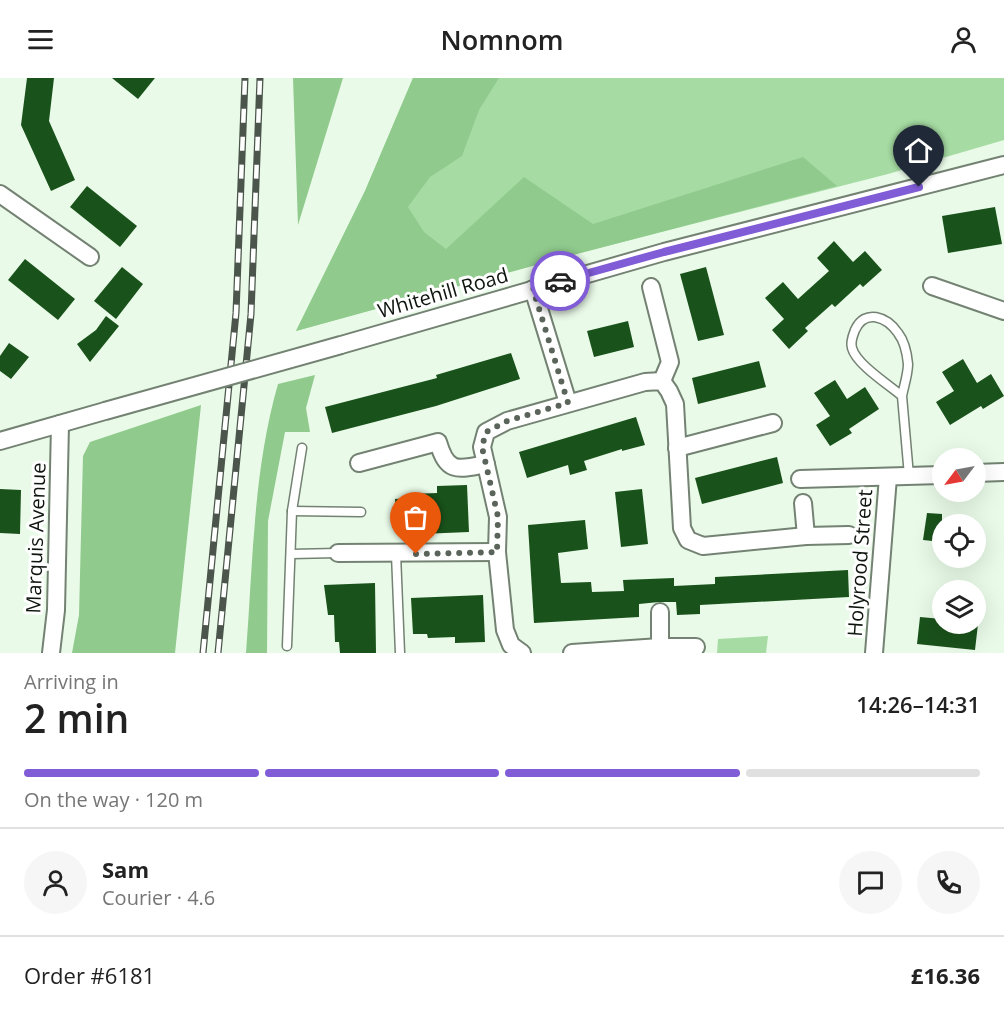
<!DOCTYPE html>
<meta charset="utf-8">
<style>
body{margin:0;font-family:"Open Sans",sans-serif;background:#f6f6f6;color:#222;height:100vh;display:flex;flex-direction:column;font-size:22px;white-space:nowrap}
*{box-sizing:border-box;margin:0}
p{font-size:20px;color:#767676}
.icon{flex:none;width:33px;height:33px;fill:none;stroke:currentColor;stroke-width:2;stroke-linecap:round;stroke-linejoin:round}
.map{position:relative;height:575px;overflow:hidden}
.details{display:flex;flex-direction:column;background:#fff;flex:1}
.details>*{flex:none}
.needle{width:39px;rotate:238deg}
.fabs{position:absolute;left:932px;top:370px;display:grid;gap:12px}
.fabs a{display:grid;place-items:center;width:54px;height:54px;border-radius:50%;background:#fff;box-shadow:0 6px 24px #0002;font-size:30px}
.pin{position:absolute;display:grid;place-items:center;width:51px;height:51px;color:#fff;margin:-62px -26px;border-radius:50% 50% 50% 0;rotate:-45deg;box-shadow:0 0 6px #0007}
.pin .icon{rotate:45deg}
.courier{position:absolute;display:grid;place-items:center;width:60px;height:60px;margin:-30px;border:4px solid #805cd6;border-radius:50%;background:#fff;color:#222;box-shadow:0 2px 8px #0007}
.head em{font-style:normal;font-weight:600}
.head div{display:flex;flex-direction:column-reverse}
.head{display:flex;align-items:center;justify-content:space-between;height:102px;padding:0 24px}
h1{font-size:39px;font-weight:600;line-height:45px}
.bar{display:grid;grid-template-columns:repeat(4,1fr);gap:9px 6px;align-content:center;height:72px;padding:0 24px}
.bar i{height:8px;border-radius:4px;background:#e0e0e0}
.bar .selected{background:#805cd6}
.bar p{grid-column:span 4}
.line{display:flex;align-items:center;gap:15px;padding:0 24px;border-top:2px solid #e0e0e0}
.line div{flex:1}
.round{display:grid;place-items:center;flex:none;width:63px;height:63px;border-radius:32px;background:#f6f6f6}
header{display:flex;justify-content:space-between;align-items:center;height:78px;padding:0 24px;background:#fff;font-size:27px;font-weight:600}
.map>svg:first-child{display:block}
.green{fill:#a6dca3}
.forest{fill:#90ca8d}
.building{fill:#1a521b}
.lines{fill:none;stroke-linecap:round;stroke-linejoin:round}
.lane-casing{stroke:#738272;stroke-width:11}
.street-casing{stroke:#738272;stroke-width:20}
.lane{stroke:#fff;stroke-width:8}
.street{stroke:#fff;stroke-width:16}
.rail-casing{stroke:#4b554b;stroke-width:7}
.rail{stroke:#fff;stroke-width:4.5;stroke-dasharray:14;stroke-linecap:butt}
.street-bridge-casing{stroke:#738272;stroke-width:20;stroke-linecap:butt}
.street-bridge{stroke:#fff;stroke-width:16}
.done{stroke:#5b645a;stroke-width:6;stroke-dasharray:0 10.8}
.route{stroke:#805cd6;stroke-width:8}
.labels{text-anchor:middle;stroke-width:6;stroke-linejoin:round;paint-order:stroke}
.street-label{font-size:20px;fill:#0e140e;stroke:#fff}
</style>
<header><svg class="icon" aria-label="menu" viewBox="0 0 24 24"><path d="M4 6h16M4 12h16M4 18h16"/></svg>Nomnom<svg class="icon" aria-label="person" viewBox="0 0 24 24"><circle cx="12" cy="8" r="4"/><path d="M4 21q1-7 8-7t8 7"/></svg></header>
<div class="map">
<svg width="1004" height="575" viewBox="0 0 1004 575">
<rect width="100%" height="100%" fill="#e9fae8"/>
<!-- green -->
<g class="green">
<path d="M413,0H1004V62L888,96L560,180L296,253L365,113Z"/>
<path d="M768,558L766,575H717L718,561Z"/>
</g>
<!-- forest -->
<g class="forest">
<path d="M293,0H343L298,147Z"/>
<path d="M413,0H499L479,32L462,78L430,99L408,129L424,154L446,171L524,99L593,146L803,79L837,108L554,182L296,253L365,113Z"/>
<path d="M315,297L306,330L310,354H285L268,443L267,575H246C253,485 253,393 278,306Z"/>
<path d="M201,327L175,575H72L79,537L83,378L90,364Z"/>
</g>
<!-- building -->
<g class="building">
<path d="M27,0H54L49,43L75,102L51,113L21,47Z"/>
<path d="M112,0H155L138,21Z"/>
<path d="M87,108L137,148L120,169L70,129Z"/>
<path d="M995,129L1002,166L948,175L942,138Z"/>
<path d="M834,163L853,184L865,173L882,192L863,209L860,206L835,229L832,226L805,250L808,253L789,271L772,252L784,241L765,220L783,204L798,221L829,193L817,180Z"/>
<path d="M25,181L75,221L58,242L8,202Z"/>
<path d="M122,189L143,206L116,241L94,223Z"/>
<path d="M706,189L724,257L698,263L680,196Z"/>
<path d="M106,238L119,248L90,284L77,266L96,252Z"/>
<path d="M628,243L634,269L594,279L587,253Z"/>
<path d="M9,265L29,279L11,301L0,293V278Z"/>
<path d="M511,275L520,301L436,328L332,355L325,329L437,300L436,297Z"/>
<path d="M963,281L977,305L991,296L1004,318L983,331L981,328L950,347L936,324L954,313L942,294Z"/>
<path d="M759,283L766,309L698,326L692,300Z"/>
<path d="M835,302L847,321L865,309L879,331L849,351L852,355L830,368L816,347L830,338L814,315Z"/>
<path d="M636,339L645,367L622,373V371L584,383L587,392L570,397L568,387L527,400L519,374Z"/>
<path d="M777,379L783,405L702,426L695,400Z"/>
<path d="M467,407L469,454L397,457L395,421L410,420V416L437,415V408Z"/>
<path d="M0,411L21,412L20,456L0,455Z"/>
<path d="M642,411L648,466L621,469L615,414Z"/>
<path d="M927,435L942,436V464L923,462Z"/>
<path d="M585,442L588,471L558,475L561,505L591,504L592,514L624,513L623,502L674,500V508L715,506V499L848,492L849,519L700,527V536L677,537L676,524H659L639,526V539L534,545L528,447Z"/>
<path d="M375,505L376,575H340L339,564H335L334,537H328L324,507Z"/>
<path d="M483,517L485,564L455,565V559L428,560L427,556H413L411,520Z"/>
<path d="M920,539L942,541V546H978L975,572L917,566Z"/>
</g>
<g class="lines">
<!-- lane casing -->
<g class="lane-casing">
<g id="lane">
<path d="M902,318C904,308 908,296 908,286C907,275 905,264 898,255C887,239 865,230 855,252C853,257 850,264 852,270C856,286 889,307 902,318L909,398"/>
<path d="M292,433L361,434"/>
<path d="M291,476L338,475"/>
<path d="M396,476L400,575"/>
<path d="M287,568L292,433L302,370"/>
</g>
</g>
<!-- street casing -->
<g class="street-casing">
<g id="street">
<path d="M0,116L90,179"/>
<path d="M932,208L1004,233"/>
<path d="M651,209L670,284L662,303"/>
<path d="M533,211L568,325"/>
<path d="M341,267L664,174L1004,87"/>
<path d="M0,363L105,333"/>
<path d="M677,370L773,345"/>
<path d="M359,385L438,364C447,395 457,392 486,386"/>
<path d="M975,395L1004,394"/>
<path d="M800,401L942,397"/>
<path d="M803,425L806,458"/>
<path d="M338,475L497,474"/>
<path d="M660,534V569"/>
<path d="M51,575L56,532L60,346"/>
<path d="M522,575L511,567L505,552L497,474L498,439L482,369L486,354L507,343L645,304L662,303L669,313L675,326L682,450L688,462L703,468L806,458L849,457"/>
<path d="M572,575L660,569H696"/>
<path d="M874,575L888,399"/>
</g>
</g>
<!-- lane -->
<use href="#lane" class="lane"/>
<!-- street -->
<use href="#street" class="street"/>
<!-- rail casing -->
<g class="rail-casing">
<g id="rail">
<path d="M203,575L236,235L245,0"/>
<path d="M218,575L251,236L260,0"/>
</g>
</g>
<!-- rail -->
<use href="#rail" class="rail"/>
<!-- street-bridge casing -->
<g class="street-bridge-casing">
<path id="street-bridge" d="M105,333L341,267"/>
</g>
<!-- street-bridge -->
<use href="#street-bridge" class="street-bridge"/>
</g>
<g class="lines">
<!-- done -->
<path class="done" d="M416,476L497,474L498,439L482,369L486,354L507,343L568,325L533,211L560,203"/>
<!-- route -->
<path class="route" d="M560,203L664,174L919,109"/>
</g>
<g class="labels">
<!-- street labels -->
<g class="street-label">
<text transform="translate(443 215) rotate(-16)" y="7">Whitehill Road</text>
<text transform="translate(36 460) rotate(-88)" y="7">Marquis Avenue</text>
<text transform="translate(860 485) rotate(-86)" y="7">Holyrood Street</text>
</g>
</g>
</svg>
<div class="fabs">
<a><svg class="needle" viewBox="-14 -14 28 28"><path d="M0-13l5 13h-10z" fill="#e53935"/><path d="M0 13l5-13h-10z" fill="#767676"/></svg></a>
<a><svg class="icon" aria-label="locate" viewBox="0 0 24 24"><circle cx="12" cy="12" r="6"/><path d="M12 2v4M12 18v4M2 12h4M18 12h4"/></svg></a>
<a><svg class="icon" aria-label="layers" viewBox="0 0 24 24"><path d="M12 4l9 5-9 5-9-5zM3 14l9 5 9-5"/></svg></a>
</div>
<div class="pin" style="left:416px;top:476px;background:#ea580c"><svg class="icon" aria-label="bag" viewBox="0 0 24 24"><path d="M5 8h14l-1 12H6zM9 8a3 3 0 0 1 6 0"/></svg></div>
<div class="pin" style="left:919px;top:109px;background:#1f2937"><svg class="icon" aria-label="home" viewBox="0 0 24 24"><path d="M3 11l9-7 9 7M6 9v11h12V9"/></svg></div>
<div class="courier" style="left:560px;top:203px"><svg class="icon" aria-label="car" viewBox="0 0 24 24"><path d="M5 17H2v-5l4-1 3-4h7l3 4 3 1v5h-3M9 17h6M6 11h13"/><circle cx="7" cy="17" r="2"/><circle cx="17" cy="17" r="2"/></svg></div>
</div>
<section class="details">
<div class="head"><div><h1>2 min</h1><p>Arriving in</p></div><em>14:26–14:31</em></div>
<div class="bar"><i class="selected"></i><i class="selected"></i><i class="selected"></i><i></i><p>On the way · 120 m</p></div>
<div class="line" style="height:108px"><a class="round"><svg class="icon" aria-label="person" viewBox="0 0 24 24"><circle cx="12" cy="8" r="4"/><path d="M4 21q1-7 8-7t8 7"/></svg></a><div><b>Sam</b><p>Courier · 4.6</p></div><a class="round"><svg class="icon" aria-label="chat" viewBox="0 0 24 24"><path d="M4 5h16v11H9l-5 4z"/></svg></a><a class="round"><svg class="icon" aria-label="phone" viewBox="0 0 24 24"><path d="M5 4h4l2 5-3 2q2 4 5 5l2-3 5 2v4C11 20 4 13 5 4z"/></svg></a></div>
<div class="line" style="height:78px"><div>Order #6181</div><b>£16.36</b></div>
</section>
